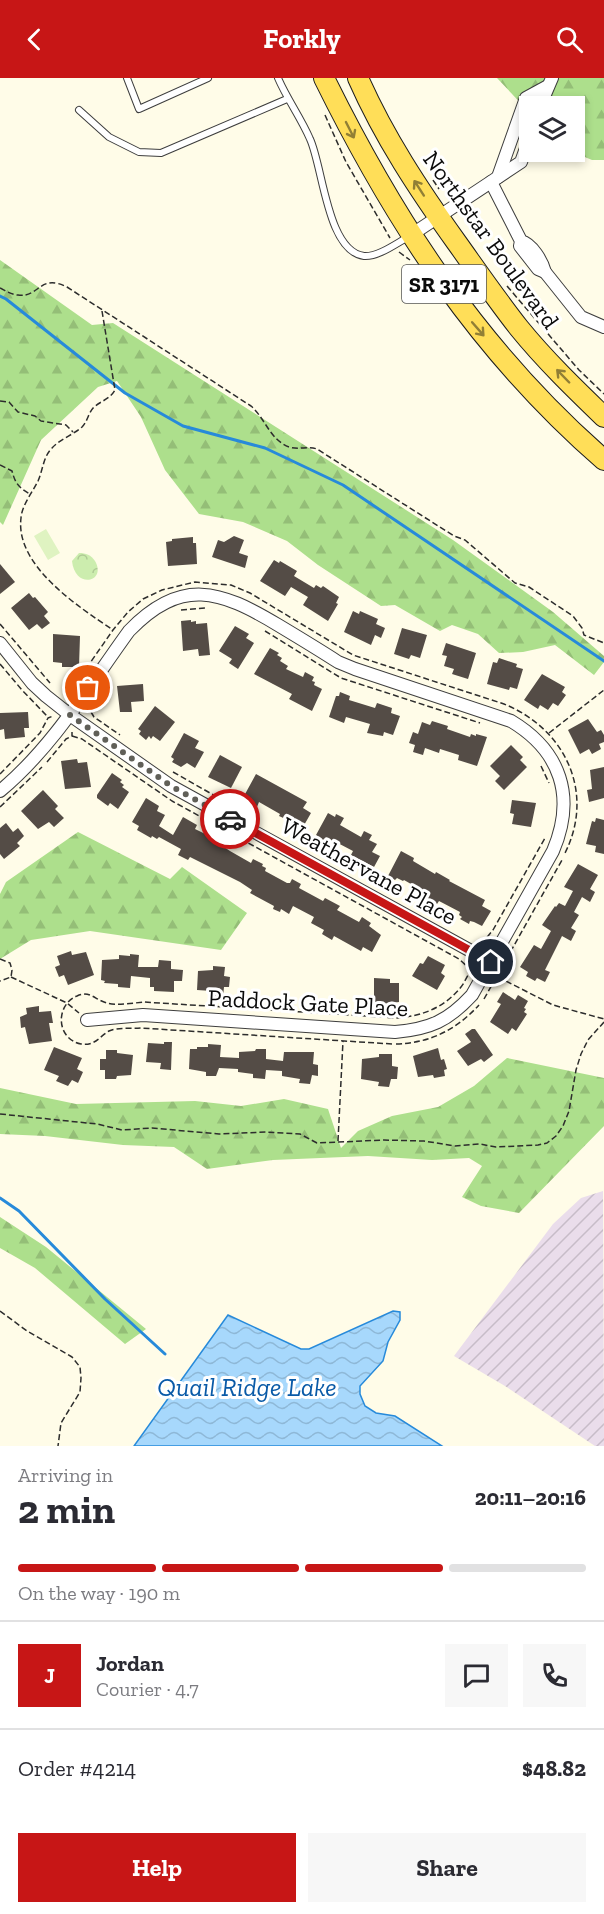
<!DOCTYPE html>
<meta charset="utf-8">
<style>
body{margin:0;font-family:"Zilla Slab",serif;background:#f7f7f7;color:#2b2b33;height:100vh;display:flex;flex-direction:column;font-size:22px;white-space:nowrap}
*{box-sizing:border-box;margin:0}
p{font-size:20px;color:#7c7c81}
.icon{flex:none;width:33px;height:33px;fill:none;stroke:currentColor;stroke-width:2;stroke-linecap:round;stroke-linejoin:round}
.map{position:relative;height:1368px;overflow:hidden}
.details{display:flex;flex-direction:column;background:#fff;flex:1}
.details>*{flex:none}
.fabs{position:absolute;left:519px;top:18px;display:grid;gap:12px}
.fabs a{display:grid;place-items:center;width:66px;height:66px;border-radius:0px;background:#fff;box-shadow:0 3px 9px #0003;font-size:30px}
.pin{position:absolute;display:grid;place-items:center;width:51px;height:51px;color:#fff;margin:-26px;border:3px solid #fff;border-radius:50%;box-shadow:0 2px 6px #0007}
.courier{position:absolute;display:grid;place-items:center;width:60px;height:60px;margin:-30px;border:4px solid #c71616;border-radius:50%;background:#fff;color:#222;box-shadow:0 2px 8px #0007}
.headline em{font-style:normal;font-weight:700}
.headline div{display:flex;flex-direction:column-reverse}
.headline{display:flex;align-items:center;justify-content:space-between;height:102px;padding:0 18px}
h1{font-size:39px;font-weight:700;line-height:45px}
.bar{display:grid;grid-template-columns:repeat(4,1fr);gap:9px 6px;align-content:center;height:72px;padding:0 18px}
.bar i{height:8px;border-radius:4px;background:#e1e1e2}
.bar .on{background:#c71616}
.bar p{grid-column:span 4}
.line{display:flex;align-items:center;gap:15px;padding:0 18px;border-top:2px solid #e1e1e2}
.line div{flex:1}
.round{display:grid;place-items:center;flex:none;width:63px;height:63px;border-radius:0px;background:#f7f7f7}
.button{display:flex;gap:12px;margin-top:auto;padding:12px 18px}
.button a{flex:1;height:69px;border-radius:0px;background:#c71616;color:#fff;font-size:24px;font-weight:700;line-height:69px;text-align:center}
.button a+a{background:#f7f7f7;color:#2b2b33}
header{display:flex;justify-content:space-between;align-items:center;height:78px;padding:0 18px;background:#c71616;color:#fff;font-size:27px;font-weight:700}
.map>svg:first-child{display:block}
.industrial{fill:url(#industrial-furrows)}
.forest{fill:url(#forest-firs)}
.park{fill:url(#park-crowns)}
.pitch{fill:#dff3c1}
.water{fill:url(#water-waves);stroke:#278ada;stroke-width:1.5}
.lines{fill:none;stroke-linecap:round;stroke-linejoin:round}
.stream{stroke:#278ada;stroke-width:3}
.building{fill:#544c46}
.service-casing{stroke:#3e3e3e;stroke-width:8}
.minor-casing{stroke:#3e3e3e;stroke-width:14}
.primary-casing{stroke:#1c1c1c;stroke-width:22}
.path{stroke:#2d2d2d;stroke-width:1.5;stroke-dasharray:6 3;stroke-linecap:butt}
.service{stroke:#fff;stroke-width:6}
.minor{stroke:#fff;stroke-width:12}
.primary{stroke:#ffde58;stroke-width:20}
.oneway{stroke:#917f35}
.done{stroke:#605f58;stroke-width:6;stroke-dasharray:0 10.8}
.route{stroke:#c71616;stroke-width:8}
.labels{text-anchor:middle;stroke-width:6;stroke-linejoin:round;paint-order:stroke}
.shield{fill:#fff;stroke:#545454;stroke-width:1.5}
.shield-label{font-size:22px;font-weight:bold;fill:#0b0b0b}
.street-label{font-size:24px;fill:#0b0b0b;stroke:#fff}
.water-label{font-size:26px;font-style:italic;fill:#095aa7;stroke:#fff}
</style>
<header><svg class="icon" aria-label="back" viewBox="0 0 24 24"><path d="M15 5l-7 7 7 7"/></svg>Forkly<svg class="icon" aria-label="search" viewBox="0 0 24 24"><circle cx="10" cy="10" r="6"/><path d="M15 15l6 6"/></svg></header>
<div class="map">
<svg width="604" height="1368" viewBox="0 0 604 1368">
<defs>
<pattern id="industrial-furrows" width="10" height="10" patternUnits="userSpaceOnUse" patternTransform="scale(1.5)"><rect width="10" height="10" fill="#eaddeb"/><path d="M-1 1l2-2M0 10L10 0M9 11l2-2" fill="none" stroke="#c7bcc8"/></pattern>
<pattern id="forest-firs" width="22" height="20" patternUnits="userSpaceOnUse" patternTransform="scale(1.5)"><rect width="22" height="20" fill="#addf8c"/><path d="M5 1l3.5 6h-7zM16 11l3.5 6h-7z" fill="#94be77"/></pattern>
<pattern id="park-crowns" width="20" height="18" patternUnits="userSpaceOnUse" patternTransform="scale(1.5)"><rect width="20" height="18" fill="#ccedae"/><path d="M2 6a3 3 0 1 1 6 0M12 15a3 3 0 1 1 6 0" fill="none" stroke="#aeca94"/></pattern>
<pattern id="water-waves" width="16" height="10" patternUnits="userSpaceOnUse" patternTransform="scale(1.5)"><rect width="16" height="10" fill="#a7d8fc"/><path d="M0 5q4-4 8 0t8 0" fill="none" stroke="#8eb8d7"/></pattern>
</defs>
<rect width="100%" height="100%" fill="#fffce8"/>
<!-- industrial -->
<path class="industrial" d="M603,1113L604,1368H595L505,1308L454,1278L553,1146L581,1120Z"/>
<!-- forest -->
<g class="forest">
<path d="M497,0H604V82H592L573,74L574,28H530L529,34Z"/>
<path d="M0,182L92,247L113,245L453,462L553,534L604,578V584L594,597L555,567L523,574L499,575L478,556L452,547L440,553L395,527L381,528L318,487L287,463L243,444L199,436L165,392L141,339L117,303L98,309L41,362L3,447L0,444Z"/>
<path d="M78,754L170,801L182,789L247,835L221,872L90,853L31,862L0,881V816L6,804Z"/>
<path d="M507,980L604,1000V1048L519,1135L481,1128L462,1119L482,1088L469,1080L432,1082L368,1078L273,1082L207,1091L174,1069L123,1067L45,1058L0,1056V1010L76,1026L195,1023L241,1028L284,1021L328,1031L341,1070L358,1053L392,1038L438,1029L474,1008Z"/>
<path d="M0,1139L46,1169L146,1251L125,1266L35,1190L0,1170Z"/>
</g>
<!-- park -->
<path class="park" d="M79,475C86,475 91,477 95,483C107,504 75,512 72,483Z"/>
<!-- pitch -->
<path class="pitch" d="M46,451L60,475L48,482L34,458Z"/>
<!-- water -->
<path class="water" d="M393,1233L400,1234V1242L388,1264L383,1283L360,1308V1316L365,1328L376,1335L395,1338L442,1368H134L228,1237L301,1271H309Z"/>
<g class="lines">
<!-- stream -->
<g class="stream">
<path d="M0,218L6,221L125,315L183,348L265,370L343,407L604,583"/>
<path d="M0,1120L19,1133L105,1221L165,1276"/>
</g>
</g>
<!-- building -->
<g class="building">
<path d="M234,458L244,462L239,475L248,478L245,490L212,479L218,462L224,464Z"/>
<path d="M193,459V465H196L197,486L168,488L166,464L172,463V461Z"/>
<path d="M274,482L279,485L280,483L297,493L294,498L314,510L316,507L321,510L323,508L339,519L336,525L338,526L328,543L303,527L308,519L291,509L285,518L260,503Z"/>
<path d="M0,486L15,504L0,516Z"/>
<path d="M29,515L33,520L35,519L48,534L44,538L50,545L42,551L37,546L29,552L11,530Z"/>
<path d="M353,533L359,536L360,533L378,541L376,546L385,550L381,560L375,557L371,567L344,554Z"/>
<path d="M191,542V544L196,543V546L207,545L210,577L199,578L198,571L183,573L181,543Z"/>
<path d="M235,548L249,556L246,560L254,565L238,591L229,585L232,581L219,573Z"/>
<path d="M402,550L427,557L420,580L411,577L409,581L394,576Z"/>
<path d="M53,556L80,558L79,589H62V585L53,584Z"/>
<path d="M446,565L476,575L468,601L452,596L454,591L444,588L447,578L442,577Z"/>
<path d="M270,570L279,575L277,577L282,580L280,583L288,588L286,591L303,599L305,594L314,599L312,603L315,604L314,607L322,611L312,633L289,621L292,616L254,596Z"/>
<path d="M499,580L517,586L516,589L523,591L517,611L510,609L509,612L487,606L493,584L497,585Z"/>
<path d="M542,596L565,609L562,614L566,617L558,628L553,625L548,632L540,627L538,631L524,622Z"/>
<path d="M143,606L144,623L131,624L132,634H120L117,608Z"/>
<path d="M340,614L350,618L349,622L375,630L377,625L392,630L391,635L400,638L393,657L384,654L383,658L367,655L370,646L346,639L344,645L329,639L336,618H339Z"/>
<path d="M155,628L175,644L160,663L153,658L151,661L149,658L146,662L139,656L141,653L138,651Z"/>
<path d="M28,634L29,650H24L25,659L5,661L4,651L0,652V635Z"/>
<path d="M588,641L597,654L601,652L604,657V664L599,666L601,671L592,676L589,671L580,676L568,652Z"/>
<path d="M432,643L448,648L447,651L470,659L471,656L476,658V656L487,659L477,688L458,682L459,677L440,671L439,675L425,670L423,677L413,674L415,667L409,665L413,654L418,656L422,644L430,647Z"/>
<path d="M184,655L199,663L195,670L204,674L195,690L187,685L181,689L172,684L174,681L171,679Z"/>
<path d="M511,667L523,679L520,682L527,689L504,712L495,703L500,698L490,688Z"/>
<path d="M220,677L242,689L231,710L208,699Z"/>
<path d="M77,681L78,685L87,684L91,709L65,711L61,683Z"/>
<path d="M604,689V720L589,724L587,712L592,711L590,692Z"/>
<path d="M112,695L122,702L120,704L124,707L122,709L129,714L118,731L110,725L108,728L97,720V717Z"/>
<path d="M256,696L307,724L303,730L311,735L303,749L279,738L280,736L259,724L257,729L248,724L250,721L244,718Z"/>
<path d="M43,712L58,728L55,731L64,740L54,749L49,744L38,751L21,733Z"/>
<path d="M146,720L159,728L157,733L165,737L159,748L173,757L183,739L197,747L195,751L226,766L224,769L230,773L251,785L253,781L263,786L262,788L266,790L265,793L287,805H290L292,801L301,806L299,810L323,823L325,820L340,828L337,832L359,844L362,839L371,845L369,848L381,857L372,874L363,869L361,873L334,858L332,862L322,856L324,852L311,845L314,839L293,828L289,836L281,831L280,834L273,831L274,828L250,815L252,812L240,804L190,779L188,782L178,777L181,771L159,759L157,761L152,758L151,760L137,752L139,748L132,744Z"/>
<path d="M512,722L536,725L531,749L512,746L514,736L510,735Z"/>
<path d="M328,735L335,739L336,736L344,740L340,747L361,759L364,753L372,757L369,762L377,766L372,774L380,778L374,789L351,777L353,773L332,762L327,767L317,762L319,759L316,757Z"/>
<path d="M596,740L604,742V776L595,774L596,768L586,766L592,743L595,744Z"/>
<path d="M6,745L13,754L18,750L24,758L17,765L20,768L4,781L0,776V750Z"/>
<path d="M401,773L414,780L413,783L435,796L436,794L450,802L449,803L485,822L482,828L491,833L482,848L474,844L470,843L469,846L460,841L462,839L459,837L460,834L439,823L437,826L422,818L425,814L404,802L403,803L397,800L395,802L388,798Z"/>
<path d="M578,786L598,797L590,811L595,814L590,824L582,819L574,834L579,837L571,850L576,853L571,863L562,858L545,892L550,894L545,904L537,900L535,903L526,898L528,894L520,889L534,867L541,871L551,853L542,847L555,828L556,829L559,825L565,828L573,813L564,809Z"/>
<path d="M71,873L72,877L86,874L94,897L68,907L64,897L59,899L55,889L60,887L57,878Z"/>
<path d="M130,876L139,877L138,889H158L159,882L171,883V891L183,892L182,903H174V914L154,913V909H150V900L131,898L130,910L118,909V906L104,905L105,903L101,902L102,882L119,881V877L130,878Z"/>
<path d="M428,878L445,887L441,895L445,898L437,912L412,898L420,885L423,886Z"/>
<path d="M213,888L225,889L224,898L230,899L229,909H224L223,919L212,918V913L197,912L198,893L213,892Z"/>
<path d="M374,900L390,901V905H399V924L384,926V929H374Z"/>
<path d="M503,914L515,922L518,917L528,923L524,930L526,931L524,934L527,936L516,953L512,950L508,956L490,944L501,926L497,924Z"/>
<path d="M39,928V934L51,933L53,945H49L52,963L29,966L25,949L21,950L20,939L27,936L26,930Z"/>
<path d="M472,951H475L493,977L484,984L481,981L468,988L457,973L471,964L465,956Z"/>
<path d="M164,964H172L171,992L160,991L161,985L146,984L148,965L164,966Z"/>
<path d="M208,966L221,967L220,979L239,980V974L255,973L256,971H266V981L283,983L284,974H314L313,986L318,987V998L312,997L310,1006L299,1005L300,1001L282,998V993L266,992L265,1001L253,1000V996L238,994V991L219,990L216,998H206V994L189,991L190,971H197V969H208Z"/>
<path d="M54,969L82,980L77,991L83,994L78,1005L72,1002L68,1008L56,1003L59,998L44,992Z"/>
<path d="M438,970L441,982L444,981L447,991L444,992L445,998L434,1000L433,997L418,999L413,978Z"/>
<path d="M106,972H117V975L133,977L131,997L117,998L116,1001H105V992H100V981H106Z"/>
<path d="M379,976H392V988L398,989L397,1001H391L389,1009L378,1008L379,1004L361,1001L362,981L379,979Z"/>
</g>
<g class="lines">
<!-- service casing -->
<g class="service-casing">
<g id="service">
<path d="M127,0L139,31L208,0"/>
<path d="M278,0C287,21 301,40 310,61C323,89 327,173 364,178C379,179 398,164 410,158"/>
<path d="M79,32L109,59L139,74L161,75L287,21"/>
</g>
</g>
<!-- minor casing -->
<g class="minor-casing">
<g id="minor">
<path d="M540,28L552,0"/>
<path d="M498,99L526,20L548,8"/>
<path d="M491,104L521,163L520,168L538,191L545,194C542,183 532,166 521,163"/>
<path d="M411,157L521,84L530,59"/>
<path d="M545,194L581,239L604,249"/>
<path d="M0,565L32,605L46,618L70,637L171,708L491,884"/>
<path d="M0,713C53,669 89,608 129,553C181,499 220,512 278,547C298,559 318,571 338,584L355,591L511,643C561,673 576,719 553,773L472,917C448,943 430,951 395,954L143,937L87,942"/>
</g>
</g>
<!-- primary casing -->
<g class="primary-casing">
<g id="primary">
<path d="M324,0C396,146 480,274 604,382"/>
<path d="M358,0C384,59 419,112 457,165C477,193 497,222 519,250C545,282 575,311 604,339"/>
</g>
</g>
<!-- path -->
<g class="path">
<path d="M325,37L346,84L390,160"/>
<path d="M433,102L439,111"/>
<path d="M399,174L410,182"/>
<path d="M507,208L579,292L604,316"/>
<path d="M0,210C6,213 12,217 18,217C40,220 39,195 67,209L251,328C265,340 270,362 289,369C299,372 308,368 317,371L454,458L465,462L515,505L529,509L573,538L582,550L584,557L604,565"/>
<path d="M102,233L115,312C110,321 101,323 94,329C88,335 88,343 82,349C73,357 60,361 52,370C43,379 43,392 38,403C32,415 22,427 21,440C15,488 79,529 113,552"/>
<path d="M0,323L9,324L18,334L35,338L41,343L66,347L73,354"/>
<path d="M0,387L12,393C15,405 19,410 30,416"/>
<path d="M181,532L206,530"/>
<path d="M0,546L50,605"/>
<path d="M265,553L341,600L480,645"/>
<path d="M0,586L22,612L47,638"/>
<path d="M66,619V615L74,608L113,552L128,534L143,521L162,512L195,504L231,507L250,515L353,577L504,626C566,651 596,716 564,777"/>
<path d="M86,633H91L92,628"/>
<path d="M91,634L94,639L120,657"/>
<path d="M549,655L604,612"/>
<path d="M72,658L82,661L172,723L459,881L470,891"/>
<path d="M47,684L66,661L72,658V654"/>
<path d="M541,688L549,705"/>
<path d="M173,694L247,736"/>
<path d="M0,696L40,655L48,640L53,638"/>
<path d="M0,729L42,689"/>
<path d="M485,867L484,863L493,852L545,760"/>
<path d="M0,881L10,885L12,892L11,899L0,903"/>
<path d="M11,899L67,925L79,935"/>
<path d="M498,899L553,927L604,941"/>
<path d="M484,921L562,782"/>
<path d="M392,966L141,950C132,951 118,949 109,953C99,959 95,968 81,966C56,961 55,927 77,918C90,912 95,922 107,925C117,928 133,925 144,924L397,940C422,938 444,930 461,909C466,903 468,894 474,890"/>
<path d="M396,966C430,965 456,952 479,927"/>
<path d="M0,1036L97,1046L122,1052L152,1050L219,1056L266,1054L300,1056L317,1065L384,1062L424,1063L455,1068L480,1066L496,1069L538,1067L547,1065L556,1058L563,1048L569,1033L576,992L581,976L588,962L604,944"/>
<path d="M338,1063L343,963"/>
<path d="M0,1233L27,1253L72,1279L80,1289L81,1300L80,1314L61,1345L58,1368"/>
</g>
<!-- service -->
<use href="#service" class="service"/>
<!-- minor -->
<use href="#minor" class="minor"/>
<!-- primary -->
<use href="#primary" class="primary"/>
</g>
<!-- one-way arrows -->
<defs><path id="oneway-shaft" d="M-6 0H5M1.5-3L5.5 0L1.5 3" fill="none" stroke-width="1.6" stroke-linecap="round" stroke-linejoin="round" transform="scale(1.5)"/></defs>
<g class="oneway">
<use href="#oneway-shaft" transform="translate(350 52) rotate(63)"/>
<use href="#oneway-shaft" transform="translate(419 110) rotate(-123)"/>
<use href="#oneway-shaft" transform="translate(478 251) rotate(49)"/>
<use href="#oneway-shaft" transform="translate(563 298) rotate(-134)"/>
</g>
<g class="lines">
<!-- done -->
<path class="done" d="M88,610L70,637L171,708L230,741"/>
<!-- route -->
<path class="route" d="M230,741L491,884"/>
</g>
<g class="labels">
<!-- shield labels -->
<rect class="shield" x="402" y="187" width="84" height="38" rx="4.5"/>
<g class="shield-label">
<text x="444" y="214">SR 3171</text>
</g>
<!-- street labels -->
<g class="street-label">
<text transform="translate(491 162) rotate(54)" y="8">Northstar Boulevard</text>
<text transform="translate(369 793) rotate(29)" y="8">Weathervane Place</text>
<text transform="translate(308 925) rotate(3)" y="8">Paddock Gate Place</text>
</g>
<!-- water labels -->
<g class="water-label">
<text x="247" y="1318">Quail Ridge Lake</text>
</g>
</g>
</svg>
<div class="fabs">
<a><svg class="icon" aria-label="layers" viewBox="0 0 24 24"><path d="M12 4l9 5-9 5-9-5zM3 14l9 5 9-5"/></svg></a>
</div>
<div class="pin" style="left:88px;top:610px;background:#ea580c"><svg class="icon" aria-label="bag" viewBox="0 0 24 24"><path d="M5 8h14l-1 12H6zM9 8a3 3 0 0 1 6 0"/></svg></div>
<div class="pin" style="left:491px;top:884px;background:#1f2937"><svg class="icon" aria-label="home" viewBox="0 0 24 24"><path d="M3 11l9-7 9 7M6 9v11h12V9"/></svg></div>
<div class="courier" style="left:230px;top:741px"><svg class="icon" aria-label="car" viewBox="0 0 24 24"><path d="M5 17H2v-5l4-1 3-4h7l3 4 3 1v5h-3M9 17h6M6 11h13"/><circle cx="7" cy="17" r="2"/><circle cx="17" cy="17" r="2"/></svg></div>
</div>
<section class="details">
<div class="headline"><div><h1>2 min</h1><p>Arriving in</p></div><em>20:11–20:16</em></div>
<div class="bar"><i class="on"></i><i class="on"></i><i class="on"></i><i></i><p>On the way · 190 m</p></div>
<div class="line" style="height:108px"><b class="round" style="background:#c71616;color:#fff">J</b><div><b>Jordan</b><p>Courier · 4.7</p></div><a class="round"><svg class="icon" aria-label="chat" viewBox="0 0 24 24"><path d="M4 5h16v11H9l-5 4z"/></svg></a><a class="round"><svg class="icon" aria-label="phone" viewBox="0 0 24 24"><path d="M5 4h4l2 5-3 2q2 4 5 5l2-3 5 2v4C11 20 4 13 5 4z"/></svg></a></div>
<div class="line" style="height:78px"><div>Order #4214</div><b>$48.82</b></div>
<div class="button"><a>Help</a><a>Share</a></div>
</section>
